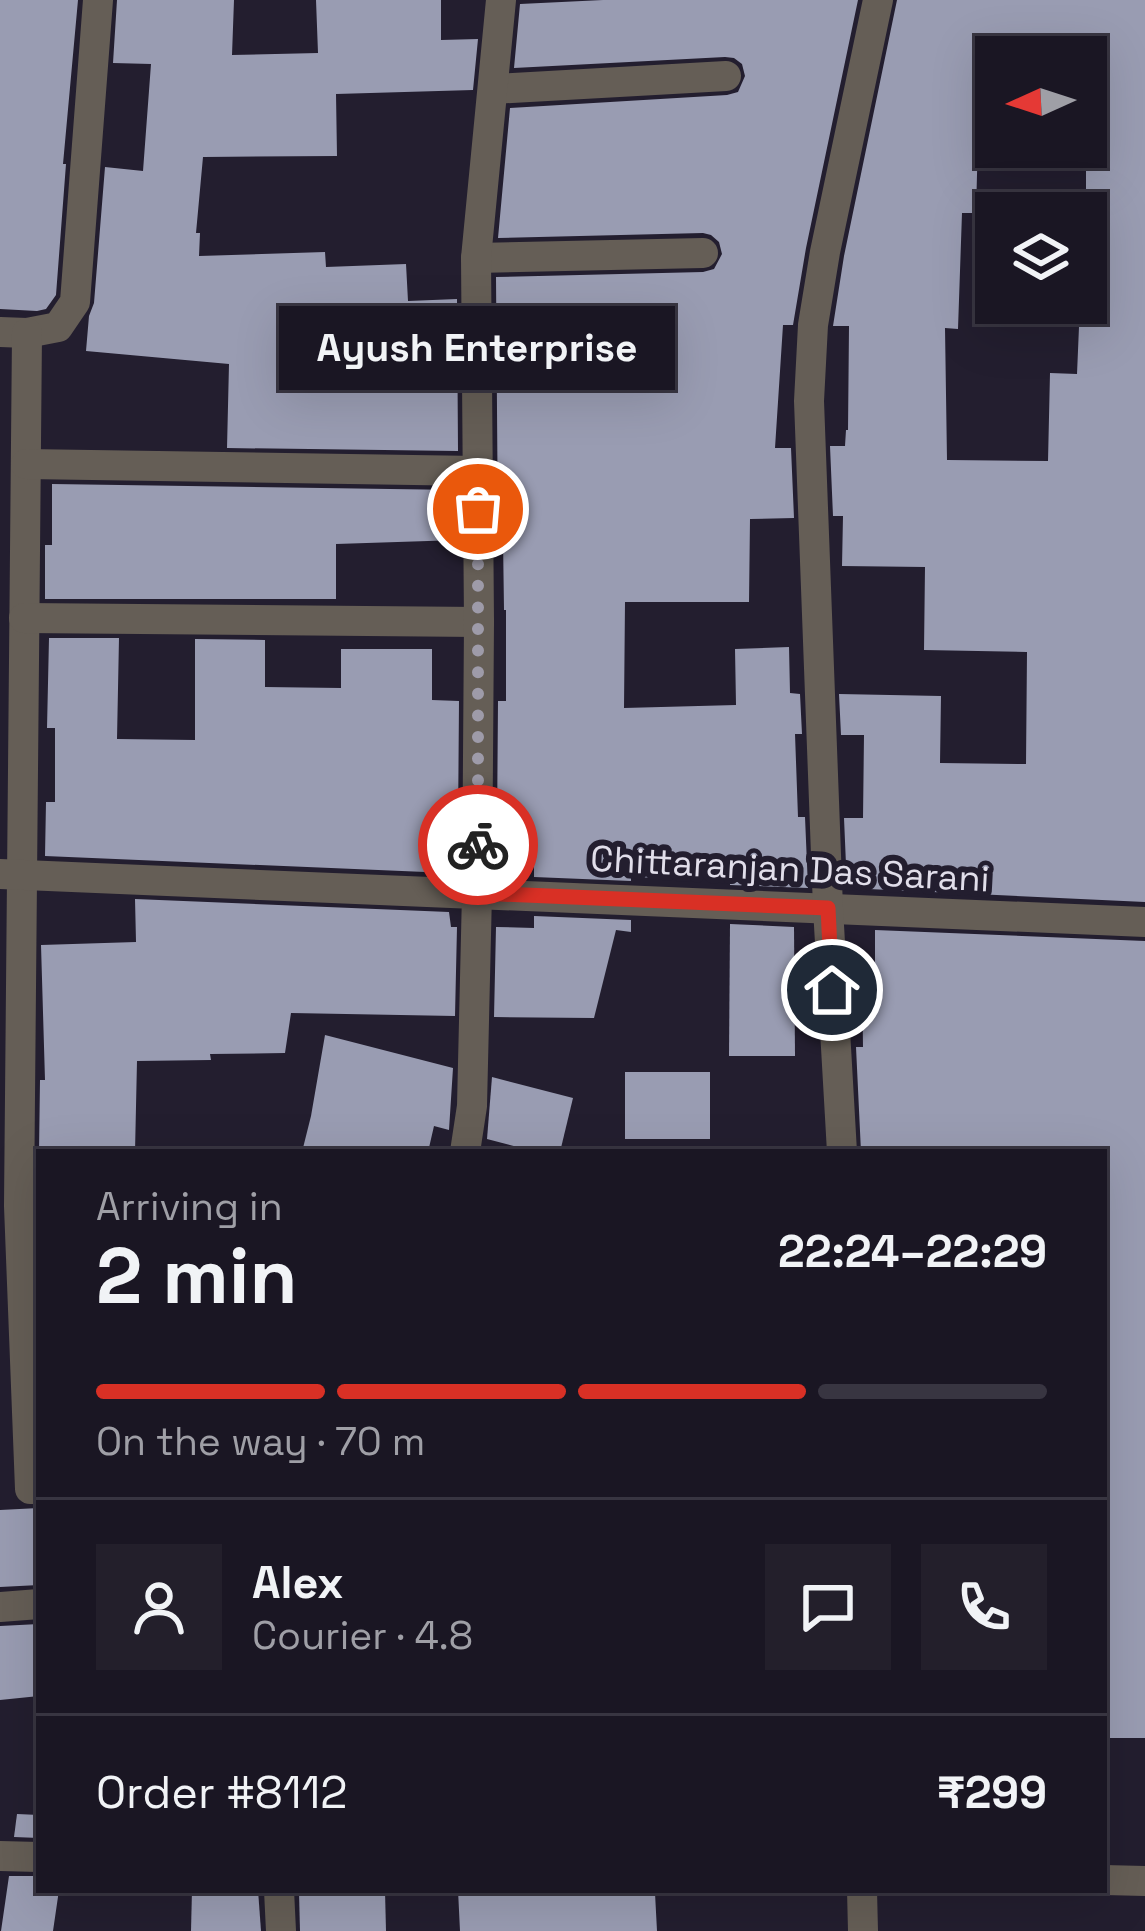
<!DOCTYPE html>
<meta charset="utf-8">
<style>
body{margin:0;font-family:"Space Grotesk",sans-serif;background:#231f2b;color:#f1f3f6;height:100vh;display:flex;flex-direction:column;font-size:45px;white-space:nowrap}
*{box-sizing:border-box;margin:0}
p{font-size:39px;color:#9f9fa6}
.icon{flex:none;width:66px;height:66px;fill:none;stroke:currentColor;stroke-width:2;stroke-linecap:round;stroke-linejoin:round}
.map{position:relative;flex:1;overflow:hidden}
.drawer{position:absolute;left:36px;top:1149px;width:1071px;height:744px;display:flex;flex-direction:column;background:#1a1623;border-radius:0px;box-shadow:0 12px 48px #0002,0 0 0 3px #383541}
.drawer>*{flex:none}
.needle{width:78px;rotate:267deg}
.controls{position:absolute;left:975px;top:36px;display:grid;gap:24px}
.controls a{display:grid;place-items:center;width:132px;height:132px;border-radius:0px;background:#1a1623;box-shadow:0 12px 48px #0002,0 0 0 3px #383541;font-size:60px}
.pin{position:absolute;display:grid;place-items:center;width:102px;height:102px;color:#fff;margin:-51px;border:6px solid #fff;border-radius:50%;box-shadow:0 3px 12px #0007}
.courier{position:absolute;display:grid;place-items:center;width:120px;height:120px;margin:-60px;border:9px solid #d93025;border-radius:50%;background:#fff;color:#222;box-shadow:0 3px 15px #0007}
.bubble{position:absolute;height:84px;border-radius:0px;background:#1a1623;box-shadow:0 12px 48px #0002,0 0 0 3px #383541;font-size:39px;font-weight:600;line-height:84px;text-align:center}
.summary em{font-style:normal;font-weight:600}
.summary div{display:flex;flex-direction:column-reverse}
.summary{display:flex;align-items:center;justify-content:space-between;height:204px;padding:0 60px}
h1{font-size:78px;font-weight:600;line-height:90px}
.bar{display:grid;grid-template-columns:repeat(4,1fr);gap:18px 12px;align-content:center;height:144px;padding:0 60px}
.bar i{height:15px;border-radius:9px;background:#383541}
.bar .current{background:#d93025}
.bar p{grid-column:span 4}
.line{display:flex;align-items:center;gap:30px;padding:0 60px;border-top:3px solid #383541}
.line div{flex:1}
.round{display:grid;place-items:center;flex:none;width:126px;height:126px;border-radius:0px;background:#231f2b}
.map>svg:first-child{display:block}
.building{fill:#999cb2;fill-rule:evenodd}
.lines{fill:none;stroke-linecap:round;stroke-linejoin:round}
.minor{stroke:#655e56;stroke-width:30}
.done{stroke:#9e9ba9;stroke-width:12;stroke-dasharray:0 21.6}
.route{stroke:#d93025;stroke-width:15}
.labels{text-anchor:middle;stroke-width:12;stroke-linejoin:round;paint-order:stroke}
.street-label{font-size:36px;fill:#e1deea;stroke:#231e2f}
</style>
<div class="map">
<svg width="1145" height="1931" viewBox="0 0 1145 1931">
<rect width="100%" height="100%" fill="#231e2f"/>
<!-- building -->
<g class="building">
<path d="M0,0H78L63,164H66L56,295L46,309L37,311L0,309Z"/>
<path d="M117,0H234L232,55L318,53L316,0H441V40L478,39L473,90L336,94L337,156L203,157L196,233H200L199,256L325,252L326,267L406,264L408,301L457,299L458,451L227,448L229,364L86,351L89,316L94,303L105,167L143,171L151,64L113,63Z"/>
<path d="M603,0H858L806,248L793,325H783L775,448H791L794,518L750,519L749,602H625L624,708L736,705L735,649L789,647L790,693L800,694L802,734H795L798,817H805L808,888L730,885V882H722L721,875L631,878V881L534,877V830H497L498,701H506V610H504L503,539H498L496,277L703,272L714,269L722,254L719,242L711,235L703,233L498,238L510,108L727,95L738,92L745,76L742,64L734,58L725,57L514,68L520,4Z"/>
<path d="M897,0H1145V902L847,888L844,818H863L864,735H841L839,694L941,696L940,763L1026,764L1027,652L924,650L925,567L842,566L843,516H833L830,446H845L846,430H848L849,326H833L844,256ZM996,57H1086V303H1080L1077,374L1050,373L1048,461L947,460L945,328L958,329L962,213H976L980,60L996,61Z"/>
<path d="M52,484L458,490L459,540L336,544V599H45V545H52Z"/>
<path d="M49,638H119L117,739L195,740V639L265,640V687L341,688V649H432V700L459,701L458,830H449V873L45,856L46,802H55V728H47Z"/>
<path d="M135,899L449,912L451,927H457L455,1016L291,1013L285,1053L210,1054L211,1060L137,1061L135,1152H39L40,1080H45L41,945L136,942Z"/>
<path d="M534,916L631,920V932L616,930L594,1018L494,1017L496,927L534,928Z"/>
<path d="M730,924L794,927L795,1056H729Z"/>
<path d="M875,930L1145,941V1738H1104V1152H861L856,1047H863L862,975H875Z"/>
<path d="M325,1035L453,1068L449,1130L434,1126L428,1152H302L311,1116Z"/>
<rect x="625" y="1072" width="85" height="67"/>
<path d="M492,1077L573,1098L560,1152H536L487,1139Z"/>
<path d="M39,1508V1585L0,1587V1510Z"/>
<path d="M39,1624V1696L0,1700V1626Z"/>
<path d="M17,1814L39,1815V1838L14,1837Z"/>
<path d="M9,1876H39V1890H59L53,1931H1Z"/>
<path d="M192,1890H258L261,1931H191Z"/>
<path d="M458,1890H505L506,1893L575,1890L576,1896L655,1893L657,1931H460Z"/>
<path d="M385,1891L386,1931H300L299,1892Z"/>
</g>
<g class="lines">
<!-- minor -->
<g class="minor">
<path d="M493,89L726,76"/>
<path d="M476,258L703,253"/>
<path d="M0,332L27,333L58,327L75,302L98,0"/>
<path d="M27,333L19,1206L30,1489H39"/>
<path d="M26,464L477,471"/>
<path d="M24,618L479,622"/>
<path d="M0,874L1145,922"/>
<path d="M465,1152L472,1106L477,893L479,622L476,258L501,0"/>
<path d="M842,1152L828,908L809,401L813,325L825,252L878,0"/>
<path d="M0,1607L39,1604"/>
<path d="M0,1856L39,1857"/>
<path d="M1104,1880L1145,1881"/>
<path d="M279,1890L281,1931"/>
<path d="M862,1890L863,1931"/>
</g>
</g>
<g class="lines">
<!-- done -->
<path class="done" d="M478,845V509"/>
<!-- route -->
<path class="route" d="M478,845L477,893L828,908L832,990"/>
</g>
<g class="labels">
<!-- street labels -->
<g class="street-label">
<text transform="translate(790 868) rotate(3)" y="13">Chittaranjan Das Sarani</text>
</g>
</g>
</svg>
<div class="controls">
<a><svg class="needle" viewBox="-14 -14 28 28"><path d="M0-13l5 13h-10z" fill="#e53935"/><path d="M0 13l5-13h-10z" fill="#9f9fa6"/></svg></a>
<a><svg class="icon" aria-label="layers" viewBox="0 0 24 24"><path d="M12 4l9 5-9 5-9-5zM3 14l9 5 9-5"/></svg></a>
</div>
<div class="pin" style="left:478px;top:509px;background:#ea580c"><svg class="icon" aria-label="bag" viewBox="0 0 24 24"><path d="M5 8h14l-1 12H6zM9 8a3 3 0 0 1 6 0"/></svg></div>
<div class="pin" style="left:832px;top:990px;background:#1f2937"><svg class="icon" aria-label="home" viewBox="0 0 24 24"><path d="M3 11l9-7 9 7M6 9v11h12V9"/></svg></div>
<div class="courier" style="left:478px;top:845px"><svg class="icon" aria-label="bike" viewBox="0 0 24 24"><circle cx="6" cy="16" r="4"/><circle cx="18" cy="16" r="4"/><path d="M6 16l4-8h5l3 8M10 8l3 8H6M13 5h3"/></svg></div>
<div class="bubble" style="left:279px;top:306px;width:396px">Ayush Enterprise</div>
<section class="drawer">
<div class="summary"><div><h1>2 min</h1><p>Arriving in</p></div><em>22:24–22:29</em></div>
<div class="bar"><i class="current"></i><i class="current"></i><i class="current"></i><i></i><p>On the way · 70 m</p></div>
<div class="line" style="height:216px"><a class="round"><svg class="icon" aria-label="person" viewBox="0 0 24 24"><circle cx="12" cy="8" r="4"/><path d="M4 21q1-7 8-7t8 7"/></svg></a><div><b>Alex</b><p>Courier · 4.8</p></div><a class="round"><svg class="icon" aria-label="chat" viewBox="0 0 24 24"><path d="M4 5h16v11H9l-5 4z"/></svg></a><a class="round"><svg class="icon" aria-label="phone" viewBox="0 0 24 24"><path d="M5 4h4l2 5-3 2q2 4 5 5l2-3 5 2v4C11 20 4 13 5 4z"/></svg></a></div>
<div class="line" style="height:156px"><div>Order #8112</div><b>₹299</b></div>
</section>
</div>
